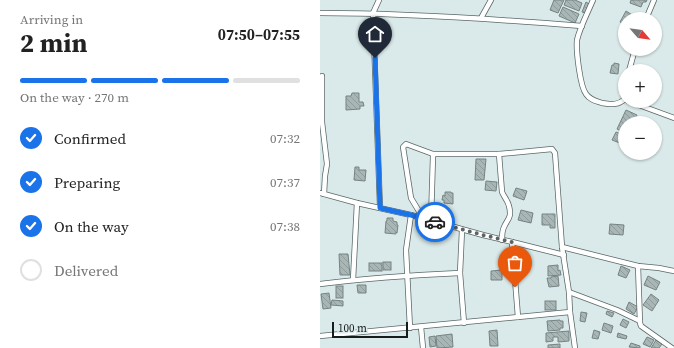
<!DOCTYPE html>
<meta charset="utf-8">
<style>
body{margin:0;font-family:"Source Serif 4",serif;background:#f6f6f6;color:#222;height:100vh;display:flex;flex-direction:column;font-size:15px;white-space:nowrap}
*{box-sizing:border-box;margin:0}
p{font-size:13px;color:#767676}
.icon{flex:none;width:22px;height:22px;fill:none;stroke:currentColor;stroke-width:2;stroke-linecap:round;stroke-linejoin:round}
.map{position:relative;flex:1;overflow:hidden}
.sheet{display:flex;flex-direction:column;background:#fff;width:320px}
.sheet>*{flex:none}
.needle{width:26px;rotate:118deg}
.buttons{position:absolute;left:298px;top:12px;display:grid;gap:8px}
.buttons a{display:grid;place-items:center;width:44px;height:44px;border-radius:50%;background:#fff;box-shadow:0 1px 3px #0004;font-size:20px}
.scale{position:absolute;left:12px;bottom:10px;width:76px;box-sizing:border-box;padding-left:4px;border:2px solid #161b1b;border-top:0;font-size:11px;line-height:14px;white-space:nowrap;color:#161b1b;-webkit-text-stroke:3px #dae9e9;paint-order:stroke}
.pin{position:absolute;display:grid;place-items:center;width:34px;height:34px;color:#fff;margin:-41px -17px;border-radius:50% 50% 50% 0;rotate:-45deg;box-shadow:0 0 4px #0007}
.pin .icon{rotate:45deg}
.courier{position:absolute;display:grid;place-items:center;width:40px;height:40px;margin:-20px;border:3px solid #1a73e8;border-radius:50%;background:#fff;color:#222;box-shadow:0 1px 5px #0007}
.headline em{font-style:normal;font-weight:700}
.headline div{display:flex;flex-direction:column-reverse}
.headline{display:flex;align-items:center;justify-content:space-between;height:68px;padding:0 20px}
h1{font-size:26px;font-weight:700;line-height:30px}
.bar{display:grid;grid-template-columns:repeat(4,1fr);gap:6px 4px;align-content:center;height:48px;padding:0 20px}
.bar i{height:5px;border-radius:3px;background:#e0e0e0}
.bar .selected{background:#1a73e8}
.bar p{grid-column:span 4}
ol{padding:0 20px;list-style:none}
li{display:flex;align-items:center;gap:12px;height:44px}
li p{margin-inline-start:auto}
li .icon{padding:4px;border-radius:50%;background:#1a73e8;color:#fff;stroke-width:4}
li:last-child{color:#767676}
li i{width:22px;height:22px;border:2px solid #e0e0e0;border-radius:50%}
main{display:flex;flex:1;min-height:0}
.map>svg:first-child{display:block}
.building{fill:url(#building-back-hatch);stroke:#768383}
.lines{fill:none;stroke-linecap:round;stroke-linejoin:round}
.street-casing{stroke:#5a6767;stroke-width:6}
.street{stroke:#fff;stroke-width:4.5}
.done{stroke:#5b6363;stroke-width:4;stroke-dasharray:0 7.2}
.route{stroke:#1a73e8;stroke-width:5}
</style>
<main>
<section class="sheet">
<div class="headline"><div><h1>2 min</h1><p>Arriving in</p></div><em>07:50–07:55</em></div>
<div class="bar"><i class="selected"></i><i class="selected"></i><i class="selected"></i><i></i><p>On the way · 270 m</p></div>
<ol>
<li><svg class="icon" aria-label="check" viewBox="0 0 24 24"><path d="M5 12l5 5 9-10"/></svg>Confirmed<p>07:32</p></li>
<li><svg class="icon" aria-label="check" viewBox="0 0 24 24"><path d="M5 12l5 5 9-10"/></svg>Preparing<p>07:37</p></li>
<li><svg class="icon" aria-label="check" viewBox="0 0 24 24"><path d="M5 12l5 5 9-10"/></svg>On the way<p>07:38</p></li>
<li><i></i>Delivered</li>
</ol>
</section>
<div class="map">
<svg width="354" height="348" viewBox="0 0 354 348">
<defs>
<pattern id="building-back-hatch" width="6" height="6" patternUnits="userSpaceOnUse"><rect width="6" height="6" fill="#a8b6b6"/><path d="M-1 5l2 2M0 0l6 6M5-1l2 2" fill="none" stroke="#909c9c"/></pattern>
</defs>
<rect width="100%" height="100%" fill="#dae9e9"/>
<!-- building -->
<g class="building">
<path d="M234,0H244L238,13L230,10Z"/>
<path d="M246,0H255L262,3L259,11L244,5Z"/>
<path d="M311,0H327L326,2H323L321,7L310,3Z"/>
<path d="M266,2L269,4L265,13L262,12Z"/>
<path d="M243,7L259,14L255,23L239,16Z"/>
<path d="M306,11L314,16L312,19H305V24L300,22Z"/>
<path d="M294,63L299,64L298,74L290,73L292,65H294Z"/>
<path d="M32,93H39V102H43L44,106H40V109L26,110V96H31Z"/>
<path d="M306,110L317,115L313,123H305V133L297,129Z"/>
<path d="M296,132L305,136V145L292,140Z"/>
<path d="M156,159H166L164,180H155Z"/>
<path d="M35,167H39V170H46L45,181L34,180Z"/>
<path d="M166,181L177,182L176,191L165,190Z"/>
<path d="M196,188L207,191L204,200L193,196Z"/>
<path d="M125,192H131V193H133V204L124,203V200H122L123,195L125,196Z"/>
<path d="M201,210L213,213L211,223L198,220Z"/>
<path d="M222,214H235V228H230V225H222Z"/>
<path d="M67,218H73V221L77,222V225H78L77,233L76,232V234L65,233L66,221H67Z"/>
<path d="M290,224L304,225L303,235L289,234Z"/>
<path d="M19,254H28L30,275H20Z"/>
<rect x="63" y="262" width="8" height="8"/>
<rect x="49" y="263" width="13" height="8"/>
<path d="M238,265V271L240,270L241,275L228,276V266Z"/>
<path d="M301,266L310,270L306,278L298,275Z"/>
<path d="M182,270V280H171V271Z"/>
<path d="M238,276L239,286L229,287L227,278H231V277Z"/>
<path d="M328,276L340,282L336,290L324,285Z"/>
<path d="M37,285H46V293H38Z"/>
<rect x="16" y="286" width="7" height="12"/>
<path d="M9,293L11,308L3,309L1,294Z"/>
<path d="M331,294L339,300L332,311L323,305Z"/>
<path d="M12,300L23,301V306L11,305Z"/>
<rect x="225" y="301" width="11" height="9"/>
<path d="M309,302L318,307L314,314L306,309Z"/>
<path d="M287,311L294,313L292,317L286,314Z"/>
<path d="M261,312L267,313L265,322L260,321Z"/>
<path d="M303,319L309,322L306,328L300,325Z"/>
<path d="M240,320V321H243V328H240V330L228,331L227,321Z"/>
<path d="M284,323L293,326L291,333L282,330Z"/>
<path d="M177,330L178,346H170L169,331Z"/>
<path d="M274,330L280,332L278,339L272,338Z"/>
<path d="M249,331V341L238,342V337H233V341L226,342V333Z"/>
<path d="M298,333L307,336L306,339L297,337Z"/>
<path d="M132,334L133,347L117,348L116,336Z"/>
<path d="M115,336L116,346L110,347L109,337Z"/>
<path d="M327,337L334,340L330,347L323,344Z"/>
<path d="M336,340L342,344L339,348H331Z"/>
<path d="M311,343L320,346V348L309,347Z"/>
<path d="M240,344V348H228V345Z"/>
</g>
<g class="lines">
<!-- street casing -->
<g class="street-casing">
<g id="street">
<path d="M59,0L53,13L60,208"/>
<path d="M273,0C268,12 260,27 257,40C256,51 260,86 266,94C270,100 276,101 282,103C291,104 297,106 305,99"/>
<path d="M0,13C88,13 175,19 262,26"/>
<path d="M161,18L171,0"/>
<path d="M326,19L334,0"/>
<path d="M309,71L315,49"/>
<path d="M2,76V122L7,164L5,176L4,194"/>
<path d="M305,88L303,94L305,99"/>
<path d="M308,101L354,118"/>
<path d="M179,154L182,192C184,197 188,201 189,206C192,218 188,218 184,227C182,231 182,236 182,240"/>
<path d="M0,193L37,203L91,215L163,235L192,242L244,255"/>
<path d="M103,218L91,198L83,147L86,144L113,154H179L232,149L235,153L242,247L249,292L250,312L255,348"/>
<path d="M111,220L113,156V154"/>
<path d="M142,230L140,273L144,323"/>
<path d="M192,242L198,317"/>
<path d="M242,247L318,266L339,268L354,271"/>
<path d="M318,266L320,323L321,326L352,348"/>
<path d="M33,280L37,203"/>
<path d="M0,284C47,278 93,275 140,273"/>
<path d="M249,292L297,310L320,321"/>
<path d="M101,327L103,348"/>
<path d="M90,328L86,250L91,215"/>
<path d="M0,336L250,312"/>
</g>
</g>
<!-- street -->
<use href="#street" class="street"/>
</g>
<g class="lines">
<!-- done -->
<path class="done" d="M115,222L163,235L192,242L195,287"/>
<!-- route -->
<path class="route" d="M55,58L60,208L91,215L115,222"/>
</g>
</svg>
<div class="buttons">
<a><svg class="needle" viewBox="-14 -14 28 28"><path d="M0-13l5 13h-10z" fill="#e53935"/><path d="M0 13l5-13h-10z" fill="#767676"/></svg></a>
<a>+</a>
<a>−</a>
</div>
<div class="scale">100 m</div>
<div class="pin" style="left:195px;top:287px;background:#ea580c"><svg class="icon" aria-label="bag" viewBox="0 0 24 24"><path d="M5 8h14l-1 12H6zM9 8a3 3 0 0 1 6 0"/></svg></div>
<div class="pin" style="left:55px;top:58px;background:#1f2937"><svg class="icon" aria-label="home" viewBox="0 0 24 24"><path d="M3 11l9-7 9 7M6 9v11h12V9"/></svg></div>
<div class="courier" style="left:115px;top:222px"><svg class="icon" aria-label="car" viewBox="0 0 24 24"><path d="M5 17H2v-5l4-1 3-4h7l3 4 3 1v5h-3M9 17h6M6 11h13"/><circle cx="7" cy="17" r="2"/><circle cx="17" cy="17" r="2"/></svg></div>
</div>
</main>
